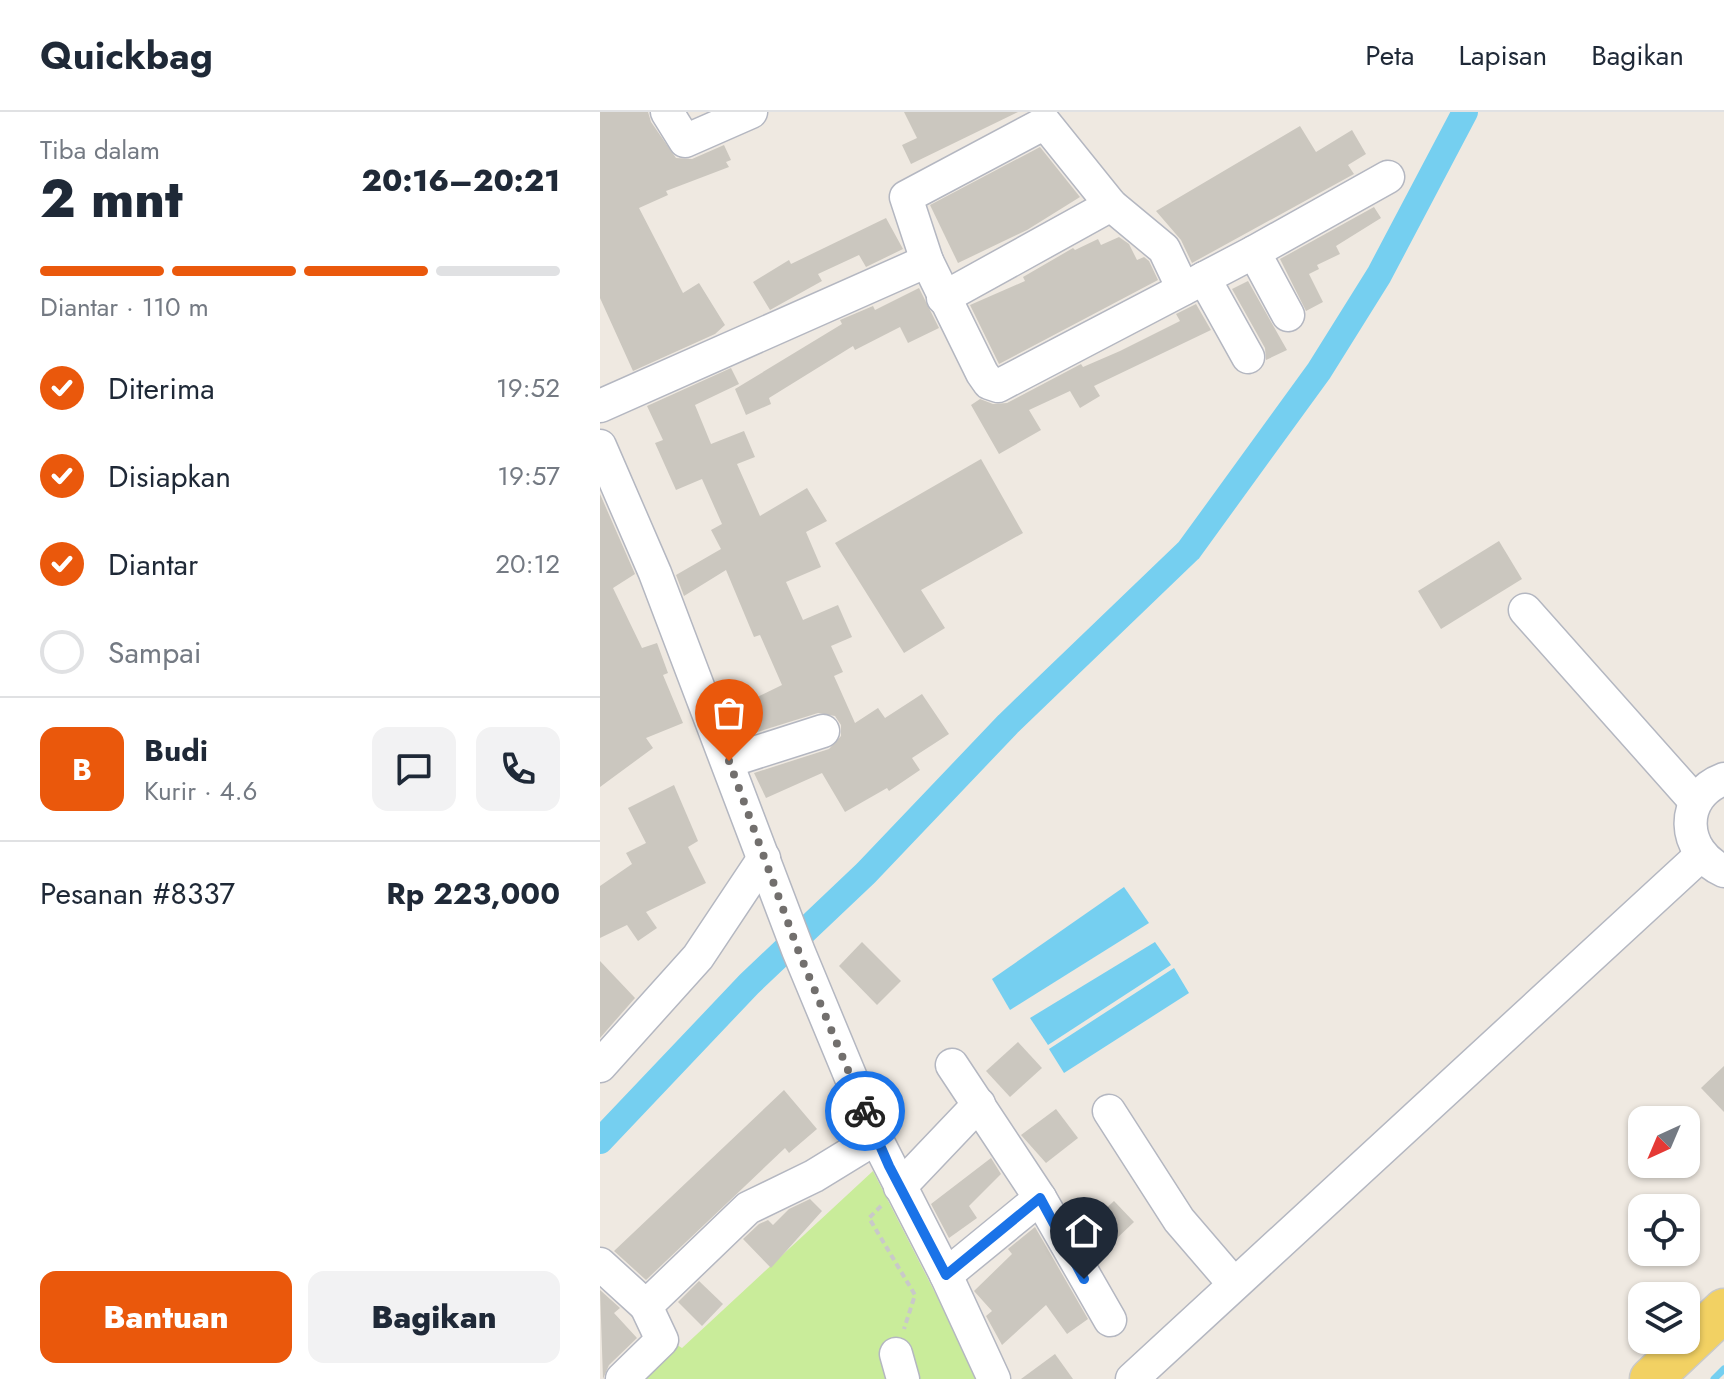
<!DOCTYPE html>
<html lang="id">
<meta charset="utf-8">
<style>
body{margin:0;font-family:Jost,sans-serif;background:#f2f2f3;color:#1f2937;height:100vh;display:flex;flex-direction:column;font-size:30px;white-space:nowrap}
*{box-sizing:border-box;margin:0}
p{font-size:26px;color:#747a83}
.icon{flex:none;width:44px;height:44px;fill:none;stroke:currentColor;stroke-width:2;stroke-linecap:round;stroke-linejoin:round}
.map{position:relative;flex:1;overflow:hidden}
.panel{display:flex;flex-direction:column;background:#fff;width:600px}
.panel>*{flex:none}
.needle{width:52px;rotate:224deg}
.fabs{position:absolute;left:1028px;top:994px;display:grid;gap:16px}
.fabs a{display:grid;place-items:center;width:72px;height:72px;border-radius:16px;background:#fff;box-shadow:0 2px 6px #0004;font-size:40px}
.pin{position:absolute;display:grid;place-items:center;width:68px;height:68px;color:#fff;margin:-82px -34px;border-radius:50% 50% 50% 0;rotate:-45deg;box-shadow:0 0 8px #0007}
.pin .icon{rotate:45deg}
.courier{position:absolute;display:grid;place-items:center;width:80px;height:80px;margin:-40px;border:6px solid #1a73e8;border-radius:50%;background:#fff;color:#222;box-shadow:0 2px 10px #0007}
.overview em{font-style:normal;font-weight:800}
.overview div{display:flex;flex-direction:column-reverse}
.overview{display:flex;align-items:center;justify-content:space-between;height:136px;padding:0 40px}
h1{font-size:52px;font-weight:800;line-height:60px}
.bar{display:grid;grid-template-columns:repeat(4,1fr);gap:12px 8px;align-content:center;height:96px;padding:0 40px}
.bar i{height:10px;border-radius:6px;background:#e0e1e3}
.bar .selected{background:#ea580c}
.bar p{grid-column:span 4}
.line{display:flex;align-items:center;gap:20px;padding:0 40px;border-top:2px solid #e0e1e3}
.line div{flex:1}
.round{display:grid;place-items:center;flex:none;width:84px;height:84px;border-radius:16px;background:#f2f2f3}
ol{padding:0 40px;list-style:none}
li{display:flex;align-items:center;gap:24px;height:88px}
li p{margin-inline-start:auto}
li .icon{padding:8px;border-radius:50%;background:#ea580c;color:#fff;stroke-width:4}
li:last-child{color:#747a83}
li i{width:44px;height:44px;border:4px solid #e0e1e3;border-radius:50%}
.primary-button{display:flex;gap:16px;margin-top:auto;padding:16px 40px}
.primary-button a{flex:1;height:92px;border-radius:16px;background:#ea580c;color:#fff;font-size:32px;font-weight:800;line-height:92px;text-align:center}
.primary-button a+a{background:#f2f2f3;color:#1f2937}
header{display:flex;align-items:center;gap:48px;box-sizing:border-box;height:112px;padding:0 40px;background:#fff;border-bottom:2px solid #e0e1e3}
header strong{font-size:38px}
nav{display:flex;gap:44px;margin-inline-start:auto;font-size:28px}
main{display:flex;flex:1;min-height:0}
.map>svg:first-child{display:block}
.pitch{fill:#c9ec9a}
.water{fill:#75cff0}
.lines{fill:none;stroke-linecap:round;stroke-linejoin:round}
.stream{stroke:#75cff0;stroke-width:7}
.canal{stroke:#75cff0;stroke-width:26}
.building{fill:#cbc7bf}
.minor-casing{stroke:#b4b7c1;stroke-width:35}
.major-casing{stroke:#c9c9c9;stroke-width:45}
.path{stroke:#c9c9c9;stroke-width:4;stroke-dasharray:6 4;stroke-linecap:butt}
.minor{stroke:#fff;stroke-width:32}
.major{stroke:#f2d163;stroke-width:42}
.done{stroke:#726f6d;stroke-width:8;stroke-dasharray:0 14.4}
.route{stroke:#1a73e8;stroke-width:10}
</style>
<header>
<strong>Quickbag</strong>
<nav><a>Peta</a><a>Lapisan</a><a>Bagikan</a></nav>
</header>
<main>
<section class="panel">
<div class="overview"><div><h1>2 mnt</h1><p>Tiba dalam</p></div><em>20:16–20:21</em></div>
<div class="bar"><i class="selected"></i><i class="selected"></i><i class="selected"></i><i></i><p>Diantar · 110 m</p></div>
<ol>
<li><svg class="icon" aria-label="check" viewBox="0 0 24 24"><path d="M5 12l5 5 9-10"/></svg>Diterima<p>19:52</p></li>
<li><svg class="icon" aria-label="check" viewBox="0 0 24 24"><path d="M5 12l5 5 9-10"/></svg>Disiapkan<p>19:57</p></li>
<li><svg class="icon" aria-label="check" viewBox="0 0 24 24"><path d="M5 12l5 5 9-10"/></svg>Diantar<p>20:12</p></li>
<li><i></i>Sampai</li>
</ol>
<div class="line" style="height:144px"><b class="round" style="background:#ea580c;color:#fff">B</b><div><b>Budi</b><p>Kurir · 4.6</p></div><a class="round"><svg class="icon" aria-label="chat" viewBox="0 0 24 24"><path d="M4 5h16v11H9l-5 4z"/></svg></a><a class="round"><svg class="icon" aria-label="phone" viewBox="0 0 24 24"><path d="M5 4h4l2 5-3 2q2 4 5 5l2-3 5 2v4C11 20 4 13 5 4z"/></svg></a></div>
<div class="line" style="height:104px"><div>Pesanan #8337</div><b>Rp 223,000</b></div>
<div class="primary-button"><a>Bantuan</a><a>Bagikan</a></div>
</section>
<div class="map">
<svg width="1124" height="1267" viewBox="0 0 1124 1267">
<rect width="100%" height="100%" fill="#efe9e1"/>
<!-- pitch -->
<path class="pitch" d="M273,1059L379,1267H41L77,1233L82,1236Z"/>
<!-- water -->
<g class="water">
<path d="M524,775L549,811L410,898L392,867Z"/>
<path d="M555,830L571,853L448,933L430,906Z"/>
<path d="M574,856L589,881L464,961L449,937Z"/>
</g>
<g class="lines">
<!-- stream -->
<path class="stream" d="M1114,1267L1124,1257"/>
<!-- canal -->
<path class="canal" d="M0,1029L149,872L266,761L408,612L589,438L719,259L779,163L865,0"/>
</g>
<!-- building -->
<g class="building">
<path d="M0,0H48L51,10L76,46L92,47L124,33L131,48L126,50L129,55L66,79L68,83L39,96L83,181L99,171L125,213L115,222L33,259L0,186Z"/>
<path d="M304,0H418L311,52L302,33L317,26Z"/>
<path d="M700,14L716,40L752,18L766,42L748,53L754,62L592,151L581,128L556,99Z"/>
<path d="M440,35L480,85L427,118L358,151L330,93Z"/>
<path d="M774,95L781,106L736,134L740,142L717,153L719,157L709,162L723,190L706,199L680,147Z"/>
<path d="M286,106L303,137L266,155L259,143L218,162L222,169L170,198L153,170L189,148L191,152Z"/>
<path d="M519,125L529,132L537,148L544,145L549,149L558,168L399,252L370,193L425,169L423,165L473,136L475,138L498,127L501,133Z"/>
<path d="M648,169L687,238L666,248L665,236L632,177Z"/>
<path d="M319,176L339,216L308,231L300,215L255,238L253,234L169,286L171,292L146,303L135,277L242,212L240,208L273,194L275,198Z"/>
<path d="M596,192L611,218L494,274L500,284L480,296L470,279L429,298L441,318L399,342L371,293L380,287L393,292L407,291L481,252L483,255L520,239L580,209L576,202Z"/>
<path d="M131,256L139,272L95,293L111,332L144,319L155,345L137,352L160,404L207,376L227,409L206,420L221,455L186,470L203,508L238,493L252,525L231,534L243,560L234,564L255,611L278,596L285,606L322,582L349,622L312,646L320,658L289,679L287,676L245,700L222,661L166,686L154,661L229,637L241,624V613L235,604L218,601L138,626L128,599L182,573L160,523L154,525L126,458L84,484L76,463L121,437L111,418L122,412L102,367L76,378L55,331L63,328L47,294Z"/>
<path d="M381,347L423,421L321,478L345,516L304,541L235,431Z"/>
<path d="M0,382L35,462L13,476L42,536L57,531L68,561L63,563L83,611L46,626L53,636L0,675Z"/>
<path d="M899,429L922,467L841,517L818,479Z"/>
<path d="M74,673L98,729L88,735L106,771L46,800L57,816L38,829L27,813L0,826V774L32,752L26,741L46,731L28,696Z"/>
<path d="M262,830L301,869L277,893L239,854Z"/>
<path d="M0,849L35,886L0,926Z"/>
<path d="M418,930L442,956L410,985L386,959Z"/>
<path d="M1124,954V1000L1101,976Z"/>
<path d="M184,978L217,1017L189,1041L185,1036L46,1168L14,1139Z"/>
<path d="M456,997L478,1026L446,1051L421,1023Z"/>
<path d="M391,1046L401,1062L369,1094L377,1106L349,1126L331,1092Z"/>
<path d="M210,1087L222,1099L171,1156L143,1127L159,1112L168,1108L173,1113L189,1097Z"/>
<path d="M514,1089L534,1110L496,1146L481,1120Z"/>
<path d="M435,1115L488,1207L467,1222L446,1193L402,1233L386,1204L392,1199L374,1179L412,1142L408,1137Z"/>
<path d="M99,1169L123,1192L102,1214L78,1190Z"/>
<path d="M0,1178L20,1196L14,1201L37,1226L9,1253L3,1267Z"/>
<path d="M455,1242L473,1267H421Z"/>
</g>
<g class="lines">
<!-- minor casing -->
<g class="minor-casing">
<g id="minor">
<path d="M67,0L85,29L151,0"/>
<path d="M654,140L688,203"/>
<path d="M327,149L306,85L445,11L511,93L564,137L583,177"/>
<path d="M604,166L648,245"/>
<path d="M343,186L511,93"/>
<path d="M0,294L327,149L382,261L389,271L398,274L654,140L788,65"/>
<path d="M0,334L55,461L198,838L276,1026L346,1163L394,1267"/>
<path d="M925,498L1095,689"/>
<path d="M129,649L223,619"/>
<path d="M1124,667C1078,684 1081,740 1124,759"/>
<path d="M352,953L440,1086L510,1208"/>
<path d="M0,954L98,845L164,746"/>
<path d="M509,999L579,1108L634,1172"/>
<path d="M300,1075L379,992"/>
<path d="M0,1152L46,1194L148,1096L214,1064L276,1026"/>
<path d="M346,1163L440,1086"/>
<path d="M296,1242L303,1267"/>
<path d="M22,1267L62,1228L46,1194"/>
<path d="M532,1267L1100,744"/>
</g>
</g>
<!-- major casing -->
<g class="major-casing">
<path id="major" d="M1051,1267L1124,1198"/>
</g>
<!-- path -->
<path class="path" d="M281,1094L269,1106L315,1183L304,1217"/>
<!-- minor -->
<use href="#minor" class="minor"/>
<!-- major -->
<use href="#major" class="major"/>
</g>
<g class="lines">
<!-- done -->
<path class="done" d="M129,649L198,838L265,999"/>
<!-- route -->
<path class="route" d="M265,999L289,1054L346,1163L440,1086L484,1167"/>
</g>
</svg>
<div class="fabs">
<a><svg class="needle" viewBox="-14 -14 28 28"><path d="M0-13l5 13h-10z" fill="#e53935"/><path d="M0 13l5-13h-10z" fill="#747a83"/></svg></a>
<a><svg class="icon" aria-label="locate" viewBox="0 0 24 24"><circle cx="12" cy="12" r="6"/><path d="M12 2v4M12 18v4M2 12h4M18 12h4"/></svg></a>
<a><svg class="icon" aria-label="layers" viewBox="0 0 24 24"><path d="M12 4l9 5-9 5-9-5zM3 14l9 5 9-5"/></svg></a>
</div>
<div class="pin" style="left:129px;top:649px;background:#ea580c"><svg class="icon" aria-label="bag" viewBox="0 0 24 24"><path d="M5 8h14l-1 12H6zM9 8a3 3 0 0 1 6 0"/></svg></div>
<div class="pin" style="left:484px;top:1167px;background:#1f2937"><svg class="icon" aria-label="home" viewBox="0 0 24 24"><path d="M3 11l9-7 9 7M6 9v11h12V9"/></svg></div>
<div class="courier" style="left:265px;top:999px"><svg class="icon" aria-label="bike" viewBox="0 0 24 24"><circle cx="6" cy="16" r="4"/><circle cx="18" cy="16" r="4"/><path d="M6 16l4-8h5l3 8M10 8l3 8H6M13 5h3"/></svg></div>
</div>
</main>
